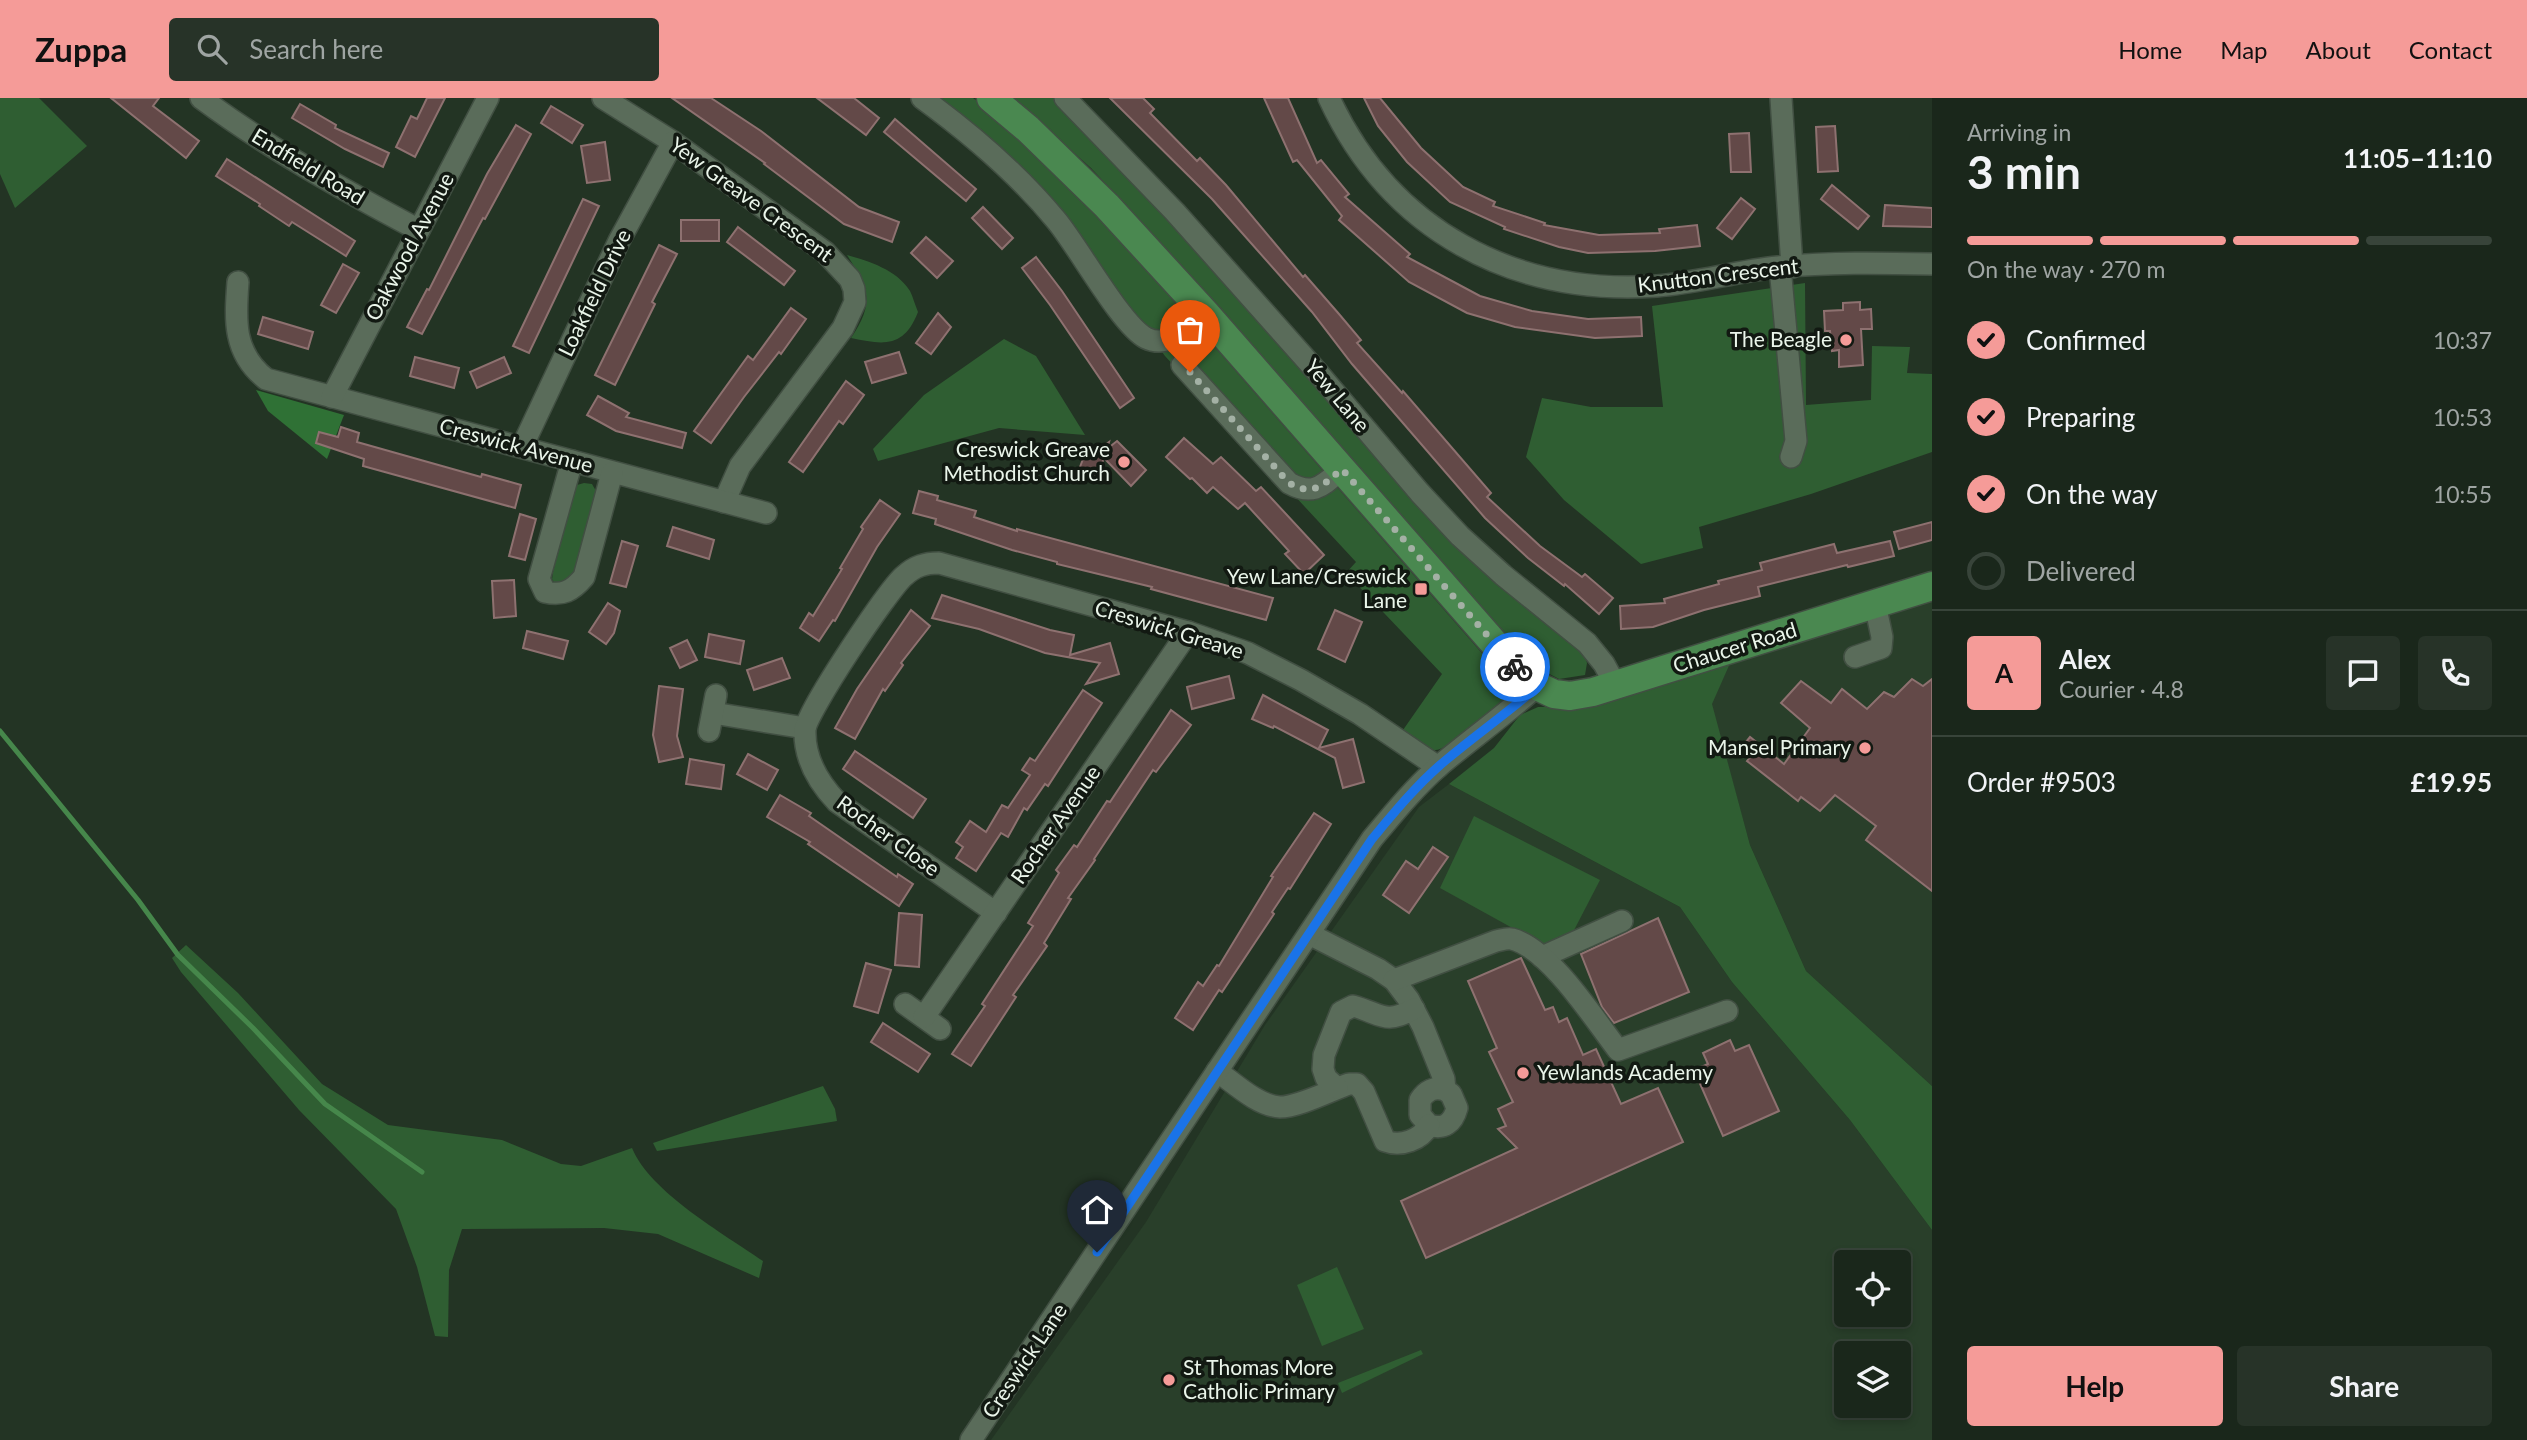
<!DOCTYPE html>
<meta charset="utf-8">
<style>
body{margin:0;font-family:Lato,sans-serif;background:#273328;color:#f1f3f6;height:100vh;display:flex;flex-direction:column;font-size:26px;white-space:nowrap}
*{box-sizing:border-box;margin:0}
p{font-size:23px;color:#9fa5a3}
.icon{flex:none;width:38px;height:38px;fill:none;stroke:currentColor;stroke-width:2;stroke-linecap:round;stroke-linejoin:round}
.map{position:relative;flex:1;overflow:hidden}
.drawer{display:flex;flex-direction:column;background:#1a271b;width:595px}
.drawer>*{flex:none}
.buttons{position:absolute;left:1834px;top:1152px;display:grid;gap:14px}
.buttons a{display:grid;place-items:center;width:77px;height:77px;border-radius:7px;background:#1a271b;box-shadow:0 4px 10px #0003,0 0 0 2px #38443a;font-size:35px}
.pin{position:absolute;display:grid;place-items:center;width:60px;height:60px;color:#fff;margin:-72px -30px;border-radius:50% 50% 50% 0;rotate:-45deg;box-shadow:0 0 7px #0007}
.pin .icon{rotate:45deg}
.courier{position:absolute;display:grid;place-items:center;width:70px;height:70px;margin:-35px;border:5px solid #1a73e8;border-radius:50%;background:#fff;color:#222;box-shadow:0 2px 9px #0007}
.summary em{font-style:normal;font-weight:700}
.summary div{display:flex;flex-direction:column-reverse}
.summary{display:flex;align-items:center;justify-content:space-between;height:119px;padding:0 35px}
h1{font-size:46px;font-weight:700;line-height:52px}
.bar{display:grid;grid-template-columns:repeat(4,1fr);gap:10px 7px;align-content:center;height:84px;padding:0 35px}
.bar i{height:9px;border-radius:5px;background:#38443a}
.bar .on{background:#f59b98}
.bar p{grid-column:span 4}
.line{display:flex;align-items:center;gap:18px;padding:0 35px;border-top:2px solid #38443a}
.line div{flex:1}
.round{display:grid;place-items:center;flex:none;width:74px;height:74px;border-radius:7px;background:#273328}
ol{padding:0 35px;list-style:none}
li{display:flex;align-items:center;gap:21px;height:77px}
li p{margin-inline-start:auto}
li .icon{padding:7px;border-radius:50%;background:#f59b98;color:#111;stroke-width:4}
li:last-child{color:#9fa5a3}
li i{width:38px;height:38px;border:4px solid #38443a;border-radius:50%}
.button{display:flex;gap:14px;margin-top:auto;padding:14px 35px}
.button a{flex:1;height:80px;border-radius:7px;background:#f59b98;color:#111;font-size:28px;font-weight:700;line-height:80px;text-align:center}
.button a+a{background:#273328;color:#f1f3f6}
header{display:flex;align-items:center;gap:42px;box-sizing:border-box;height:98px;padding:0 35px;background:#f59b98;color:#111}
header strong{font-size:33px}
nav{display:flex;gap:38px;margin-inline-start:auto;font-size:24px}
.search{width:490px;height:63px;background:#273328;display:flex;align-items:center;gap:18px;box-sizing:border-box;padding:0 24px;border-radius:7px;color:#9fa5a3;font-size:26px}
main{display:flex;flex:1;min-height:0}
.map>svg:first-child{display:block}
.built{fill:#293f2a;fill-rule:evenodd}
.green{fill:#2f5e32}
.forest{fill:#2f7135}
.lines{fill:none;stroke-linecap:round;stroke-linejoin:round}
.stream{stroke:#46874b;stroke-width:5}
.building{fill:#634948;stroke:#8e7170;stroke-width:2}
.minor-casing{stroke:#414f42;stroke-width:24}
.major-casing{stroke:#414f42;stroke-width:31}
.minor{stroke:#5a6c5a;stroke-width:21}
.major{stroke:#4a8850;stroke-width:28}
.done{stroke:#a4b1a5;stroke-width:7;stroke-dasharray:0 12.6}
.route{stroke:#1a73e8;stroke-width:9}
.poi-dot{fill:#f59b98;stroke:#121912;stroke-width:2.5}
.labels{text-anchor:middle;stroke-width:7;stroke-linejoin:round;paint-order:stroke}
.street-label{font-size:21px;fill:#eaf5ea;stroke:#121912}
.poi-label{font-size:21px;fill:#eaf5ea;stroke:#121912;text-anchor:end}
</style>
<header>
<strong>Zuppa</strong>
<div class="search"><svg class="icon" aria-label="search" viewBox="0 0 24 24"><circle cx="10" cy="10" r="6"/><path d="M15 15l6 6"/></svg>Search here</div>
<nav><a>Home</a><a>Map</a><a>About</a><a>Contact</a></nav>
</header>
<main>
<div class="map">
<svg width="1932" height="1342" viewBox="0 0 1932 1342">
<rect width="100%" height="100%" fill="#233424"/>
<!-- built -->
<g class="built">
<path d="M1932,500V988L1806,873L1750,747L1711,606L1732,561Z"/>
<path d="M1449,686L1680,809L1732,884L1850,1022L1932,1132V1342H991L1146,1124L1265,927L1419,709ZM1846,1164H1899V1216H1846ZM1846,1255H1899V1307H1846Z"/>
</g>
<!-- green -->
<g class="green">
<path d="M0,0H39L87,48L15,110L0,76Z"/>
<path d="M933,0H973L991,13L1118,138L1501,577L1506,585C1505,590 1505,597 1503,602C1496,614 1449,651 1436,652C1423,653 1412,640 1403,632L1442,576L1346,475L1356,464L1165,258L1051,105Z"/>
<path d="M1012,0H1054L1583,552L1587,565L1585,577L1559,581L1536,569L1516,551L1235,227L1091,70Z"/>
<path d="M847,157C869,163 897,172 910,193C913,199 915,207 918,214C904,250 884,247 851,240C875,205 869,191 847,157Z"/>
<path d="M1805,185L1806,307L1871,302L1872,248L1910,249L1907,275L1932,276V354L1811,396L1699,429L1703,450L1641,466L1564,402L1526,359L1542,300L1591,309H1663L1652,208Z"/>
<path d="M1004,241L1036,258L1085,337L999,330L878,363L873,351L924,297Z"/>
<path d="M584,385L592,386L596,393L575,485L557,489L552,481L553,474L573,393L577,387Z"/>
<path d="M1732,561L1712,606L1750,747L1806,873L1932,988V1132L1850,1022L1732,884L1680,809L1449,686L1494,650L1520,617L1538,609H1575Z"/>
<path d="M1474,718L1600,782L1571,838L1543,847L1440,790Z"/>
<path d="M186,847L238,895L322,986L388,1027L502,1042L561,1066L581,1068L632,1050C650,1094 724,1136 763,1163L759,1180L658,1136L604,1130L462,1131L449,1172L448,1239L435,1238L417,1169L396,1111L299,1012L181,874L172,860Z"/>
<path d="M823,988L835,1011L837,1023L657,1053L653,1045Z"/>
<path d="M1337,1169L1364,1231L1322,1248L1297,1187Z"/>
<path d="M1421,1252L1423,1256L1342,1295L1338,1285Z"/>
</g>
<!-- forest -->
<path class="forest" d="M256,292L344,317L327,361L268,313Z"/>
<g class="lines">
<!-- stream -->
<path class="stream" d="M0,633L138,802L178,857L253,930L325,1006L422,1074"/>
</g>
<!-- building -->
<g class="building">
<path d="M111,0H159L153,8L199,43L186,60Z"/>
<path d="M427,0H445L415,59L396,49L411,18L417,21Z"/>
<path d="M672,0H711L761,33L859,109L899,124L892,144L844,126L764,66L765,65Z"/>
<path d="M817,0H854L879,20L866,37Z"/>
<path d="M1110,0H1143L1154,11L1150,15L1197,63L1200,60L1226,87L1303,179L1305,177L1339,216L1361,242L1357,245L1402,295L1403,293L1491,395L1487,399L1540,448L1582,479L1585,476L1613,500L1599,516L1565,486L1564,488L1528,460L1485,420L1352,266L1312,214L1212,101Z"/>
<path d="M1264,0H1288L1317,65L1321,62L1349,96L1345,99L1410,156L1407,159L1480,198L1532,213L1588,221L1641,219L1642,238L1595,240L1515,229L1467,215L1409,184L1339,122L1342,118L1297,62L1293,64Z"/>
<path d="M1364,0H1380L1421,50L1463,89L1495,104L1493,108L1545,125L1544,127L1599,137L1660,135L1659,131L1697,127L1700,148L1655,153L1588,155L1559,149L1504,131L1505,129L1450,104L1407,64L1378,28Z"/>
<path d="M300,6L336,27L335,30L389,55L383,69L345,51L292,20Z"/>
<path d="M551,8L583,27L572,45L541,25Z"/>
<path d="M895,21L976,91L966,103L884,34Z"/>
<path d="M516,27L531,36L485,121L483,120L422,236L407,229L427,191L429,192L487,76Z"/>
<path d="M1835,28L1838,73L1818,74L1816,29Z"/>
<path d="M1749,35L1751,74H1731L1729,36Z"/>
<path d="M605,44L610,82L587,85L581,48Z"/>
<path d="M227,61L355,143L346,158L292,124L289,128L259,108L260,106L216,78Z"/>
<path d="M1832,87L1869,118L1858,131L1821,101Z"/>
<path d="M1741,100L1755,111L1732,141L1717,130Z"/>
<path d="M583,101L599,108L529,255L513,248Z"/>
<path d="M1885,107L1932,110V129L1883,128Z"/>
<path d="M983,109L1013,140L1002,151L972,120Z"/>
<rect x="681" y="122" width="38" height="21"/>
<path d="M738,129L795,173L784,187L727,144Z"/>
<path d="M926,139L953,163L937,180L911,155Z"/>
<path d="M659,147L677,156L652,204L655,206L615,287L595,277Z"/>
<path d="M1036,159L1062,193L1134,300L1120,310L1050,207L1022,170Z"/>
<path d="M343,166L359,175L336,215L321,207Z"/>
<path d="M1860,204V212L1871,211L1872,231H1861L1863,267L1839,269V252L1832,253L1830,233H1825L1824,213L1843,212V205Z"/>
<path d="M791,210L806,221L781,256L779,254L744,299L711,345L694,333L748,258L753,262Z"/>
<path d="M938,215L951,229L931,256L916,245Z"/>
<path d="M263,219L313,234L308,251L258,236Z"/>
<path d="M899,254L906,275L872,285L865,264Z"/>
<path d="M415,259L459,270L454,290L410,278Z"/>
<path d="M504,259L511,275L477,290L470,274Z"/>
<path d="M846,283L864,297L843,326L839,323L803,374L789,364Z"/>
<path d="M598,298L629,315L626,319L686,335L682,350L616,333L587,317Z"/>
<path d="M341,329L359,335L357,344L481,379L482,376L521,387L515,410L363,368L364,361L316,345L319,334L338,339Z"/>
<path d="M1184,340L1213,366L1221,359L1256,393L1261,389L1324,457L1304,476L1285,456L1289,453L1245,405L1238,411L1213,389L1207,395L1192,380L1190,381L1166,359Z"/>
<path d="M1117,343L1146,372L1131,388L1104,360L1097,379L1078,374L1085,356L1089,359L1109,344L1107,351Z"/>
<path d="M919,393L938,398L937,402L976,413L974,419L1017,433V431L1273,500L1266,522L1151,491L1152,489L1057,466V464L1012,452L935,426L936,421L913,415Z"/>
<path d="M880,402L900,416L877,449L835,523L833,522L819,543L800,530L809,515L813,518L842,471L840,470L863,431L861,429Z"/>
<path d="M520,416L536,421L525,462L509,458Z"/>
<path d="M1932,424V442L1899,451L1894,434Z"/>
<path d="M673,429L714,442L709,461L667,448Z"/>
<path d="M622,443L638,448L626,489L610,485Z"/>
<path d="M1890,443L1894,458L1848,469L1847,467L1758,489L1760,498L1704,512L1653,529L1621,531L1620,508L1665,505L1664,501L1719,486L1718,483L1762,472L1760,465L1834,446L1837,455Z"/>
<path d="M514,482L516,518L494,520L492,483Z"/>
<path d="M942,497L1050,532L1074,537L1070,557L1110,545L1119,576L1086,586L1100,565L1045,555L979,531L932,520Z"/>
<path d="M608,505L620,513L614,535L606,546L589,534Z"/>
<path d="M911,512L930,528L901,565L903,567L885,593L883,591L855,641L835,630L857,591Z"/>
<path d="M1335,512L1362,524L1345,564L1318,551Z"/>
<path d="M527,533L568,543L563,561L523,550Z"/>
<path d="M709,536L744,543L740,566L705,559Z"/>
<path d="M687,542L697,562L680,570L670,550Z"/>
<path d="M782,560L790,580L754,592L747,572Z"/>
<path d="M1229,578L1234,600L1192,611L1187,589Z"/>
<path d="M1912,581L1923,588L1932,581V793L1866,742L1876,728L1835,697L1820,713L1801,699L1798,703L1747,663L1751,658L1741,650L1750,639L1784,666L1810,630L1781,605L1801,583L1831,605L1842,591L1867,611L1884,594L1894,599Z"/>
<path d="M659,588L683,591L677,638L683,659L659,664L653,637Z"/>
<path d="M1083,592L1102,605L1048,688L1045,686L1027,712L1024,710L1008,739L1001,735L976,773L956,760L963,749L956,744L970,723L986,734L1002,707L1008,710L1030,677L1022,672L1030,660L1035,663Z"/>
<path d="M1263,597L1328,632L1319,650L1353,641L1364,684L1343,690L1335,660L1274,628L1273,630L1252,621Z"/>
<path d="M1171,612L1191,627L1156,674L1153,672L1094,761L1095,762L1068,800L1071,801L1044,845L1047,848L1013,897L1016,899L971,968L952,956L985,908L982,906L1033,828L1028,825L1059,775L1056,772L1074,747L1077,749L1107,703L1110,704Z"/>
<path d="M855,653L926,701L913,720L843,671Z"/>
<path d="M748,656L778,672L767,692L737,676Z"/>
<path d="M690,661L724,667L721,691L686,686Z"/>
<path d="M780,697L811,715L809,718L897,779L898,776L913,786L899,808L808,746L810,744L767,719Z"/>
<path d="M1314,715L1331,726L1290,791L1288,790L1272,814L1274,816L1222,894L1219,892L1193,932L1175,920L1198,884L1203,888L1217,867L1219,868L1273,779L1271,778Z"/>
<path d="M1433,749L1448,759L1409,815L1383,797L1406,763L1418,771Z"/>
<path d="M899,815L922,817L919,869L895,867Z"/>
<path d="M1658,820L1689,894L1614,925L1602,909L1581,856Z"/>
<path d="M1521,860L1545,912L1553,909L1559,924L1567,920L1583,957L1596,951L1621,1006L1658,990L1683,1044L1426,1160L1401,1103L1517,1050L1498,1031L1506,1028L1498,1011L1513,1004L1489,954L1497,950L1468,883Z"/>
<path d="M866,865L891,872L878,915L854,908Z"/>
<path d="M883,925L930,956L918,974L871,944Z"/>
<path d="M1730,942L1735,953L1749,947L1779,1013L1723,1038L1694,972L1708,966L1703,955Z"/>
</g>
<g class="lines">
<!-- minor casing -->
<g class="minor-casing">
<g id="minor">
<path d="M201,0C270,51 343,92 419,132"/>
<path d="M603,0L673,44L825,154L850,181L854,191L855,204L843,230L740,368L724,404"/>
<path d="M922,0C970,35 1018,76 1056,122C1078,148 1121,227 1146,240C1168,251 1191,230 1206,216"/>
<path d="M1065,0L1175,114L1319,276L1420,395L1460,438L1503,477L1587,545L1604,566L1616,588"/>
<path d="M1329,0C1390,132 1513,198 1657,188C1697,185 1737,173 1778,169C1829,164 1881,165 1932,166"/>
<path d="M1781,0L1792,169"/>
<path d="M1780,169L1795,332L1796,343L1791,359"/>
<path d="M238,184C235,222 233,255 266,281L766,415"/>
<path d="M1182,267L1289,385C1314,399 1323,387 1342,371"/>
<path d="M332,299L488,0"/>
<path d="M522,349L619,143L673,44"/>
<path d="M572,363L539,481L545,494C563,498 572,493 584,479L612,375"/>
<path d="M1855,559L1881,550L1882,539L1875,506"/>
<path d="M713,615L805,630"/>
<path d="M709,633L716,597"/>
<path d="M996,815L837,704C818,684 804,660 805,632C806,614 888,492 904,478C915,468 925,465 939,465L1188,534L1248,555L1301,582L1360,616L1438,669"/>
<path d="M1309,836L1378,871L1394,882L1409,902L1423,929L1444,981L1445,992L1451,996L1457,1010C1453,1025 1444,1032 1429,1027L1420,1017V1002C1426,993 1434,988 1445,992"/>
<path d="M1542,859L1622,823"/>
<path d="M1394,882L1496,843C1501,842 1507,840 1512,841C1550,851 1594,921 1618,952L1727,913"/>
<path d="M905,906L940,931"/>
<path d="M924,919L1188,534"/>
<path d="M1217,973C1234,985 1258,1008 1280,1009C1299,1009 1331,992 1349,986H1357L1364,994L1385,1043C1401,1049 1421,1042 1429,1027"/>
<path d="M1337,990L1326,980L1323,971L1324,957L1341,914L1353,908C1382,916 1384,927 1414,911"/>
<path d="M971,1342L1372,741C1393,716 1414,690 1439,668C1471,641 1505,617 1537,588"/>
</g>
</g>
<!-- major casing -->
<g class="major-casing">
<path id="major" d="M991,0L1028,31L1107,108L1206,216L1514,568L1537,588L1554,596L1570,598L1593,594L1932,488"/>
</g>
<!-- minor -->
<use href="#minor" class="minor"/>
<!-- major -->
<use href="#major" class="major"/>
</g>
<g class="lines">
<!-- done -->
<path class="done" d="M1190,274L1289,385C1314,399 1323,387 1342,371L1515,569"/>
<!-- route -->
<path class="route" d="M1097,1154L1372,741C1393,716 1414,690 1439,668C1470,641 1505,617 1537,589L1515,569"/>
</g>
<!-- markers -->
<g class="poi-dot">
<circle cx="1846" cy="242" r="7"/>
<circle cx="1124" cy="364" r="7"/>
<rect x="1414" y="484" width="14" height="14" rx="3.5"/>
<circle cx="1865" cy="650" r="7"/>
<circle cx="1523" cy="975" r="7"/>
<circle cx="1169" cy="1282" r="7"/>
</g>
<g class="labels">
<!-- street labels -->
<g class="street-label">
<text transform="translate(308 69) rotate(31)" y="7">Endfield Road</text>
<text transform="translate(751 102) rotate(36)" y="7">Yew Greave Crescent</text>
<text transform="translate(410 149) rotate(-62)" y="7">Oakwood Avenue</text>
<text transform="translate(1718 178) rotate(-7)" y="7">Knutton Crescent</text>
<text transform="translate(595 195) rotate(-64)" y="7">Loakfield Drive</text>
<text transform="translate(1337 298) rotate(50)" y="7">Yew Lane</text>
<text transform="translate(516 348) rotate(15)" y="7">Creswick Avenue</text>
<text transform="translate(1169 532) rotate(17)" y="7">Creswick Greave</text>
<text transform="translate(1735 550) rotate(-17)" y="7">Chaucer Road</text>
<text transform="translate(1056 727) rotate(-55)" y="7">Rocher Avenue</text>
<text transform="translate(888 738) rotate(36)" y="7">Rocher Close</text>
<text transform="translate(1025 1263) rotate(-56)" y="7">Creswick Lane</text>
</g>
<!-- poi labels -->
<g class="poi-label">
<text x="1832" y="249">The Beagle</text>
<text x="1110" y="359">Creswick Greave<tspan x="1110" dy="24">Methodist Church</tspan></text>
<text x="1407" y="486">Yew Lane/Creswick<tspan x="1407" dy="24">Lane</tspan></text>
<text x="1851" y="657">Mansel Primary</text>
<text x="1537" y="982" text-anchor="start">Yewlands Academy</text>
<text x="1183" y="1277" text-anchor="start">St Thomas More<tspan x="1183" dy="24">Catholic Primary</tspan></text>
</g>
</g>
</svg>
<div class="buttons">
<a><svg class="icon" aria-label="locate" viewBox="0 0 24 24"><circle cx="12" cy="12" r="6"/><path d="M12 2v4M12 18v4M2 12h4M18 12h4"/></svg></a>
<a><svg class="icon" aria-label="layers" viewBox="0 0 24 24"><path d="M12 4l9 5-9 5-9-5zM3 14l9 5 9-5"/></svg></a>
</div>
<div class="pin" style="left:1190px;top:274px;background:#ea580c"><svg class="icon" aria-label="bag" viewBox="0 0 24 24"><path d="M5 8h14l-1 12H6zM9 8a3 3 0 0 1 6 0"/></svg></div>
<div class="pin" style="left:1097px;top:1154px;background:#1f2937"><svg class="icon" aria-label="home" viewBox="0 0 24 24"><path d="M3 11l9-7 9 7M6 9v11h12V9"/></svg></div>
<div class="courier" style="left:1515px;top:569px"><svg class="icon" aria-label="bike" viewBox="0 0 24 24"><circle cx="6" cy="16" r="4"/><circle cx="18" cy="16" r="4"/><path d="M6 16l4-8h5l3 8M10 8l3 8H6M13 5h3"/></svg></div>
</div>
<section class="drawer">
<div class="summary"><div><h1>3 min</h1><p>Arriving in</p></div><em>11:05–11:10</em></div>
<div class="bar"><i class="on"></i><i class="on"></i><i class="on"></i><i></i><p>On the way · 270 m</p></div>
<ol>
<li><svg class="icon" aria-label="check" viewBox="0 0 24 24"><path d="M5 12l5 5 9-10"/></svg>Confirmed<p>10:37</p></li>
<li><svg class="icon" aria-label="check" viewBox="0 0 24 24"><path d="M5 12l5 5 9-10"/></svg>Preparing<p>10:53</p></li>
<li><svg class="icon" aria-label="check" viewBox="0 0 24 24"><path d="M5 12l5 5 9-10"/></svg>On the way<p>10:55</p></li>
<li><i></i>Delivered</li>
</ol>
<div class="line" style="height:126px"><b class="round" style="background:#f59b98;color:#111">A</b><div><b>Alex</b><p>Courier · 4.8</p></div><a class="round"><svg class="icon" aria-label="chat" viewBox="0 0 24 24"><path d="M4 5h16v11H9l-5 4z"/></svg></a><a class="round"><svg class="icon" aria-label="phone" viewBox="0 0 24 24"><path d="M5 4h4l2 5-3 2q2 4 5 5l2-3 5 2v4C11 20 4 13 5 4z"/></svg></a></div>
<div class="line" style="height:91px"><div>Order #9503</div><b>£19.95</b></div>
<div class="button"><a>Help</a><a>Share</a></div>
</section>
</main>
